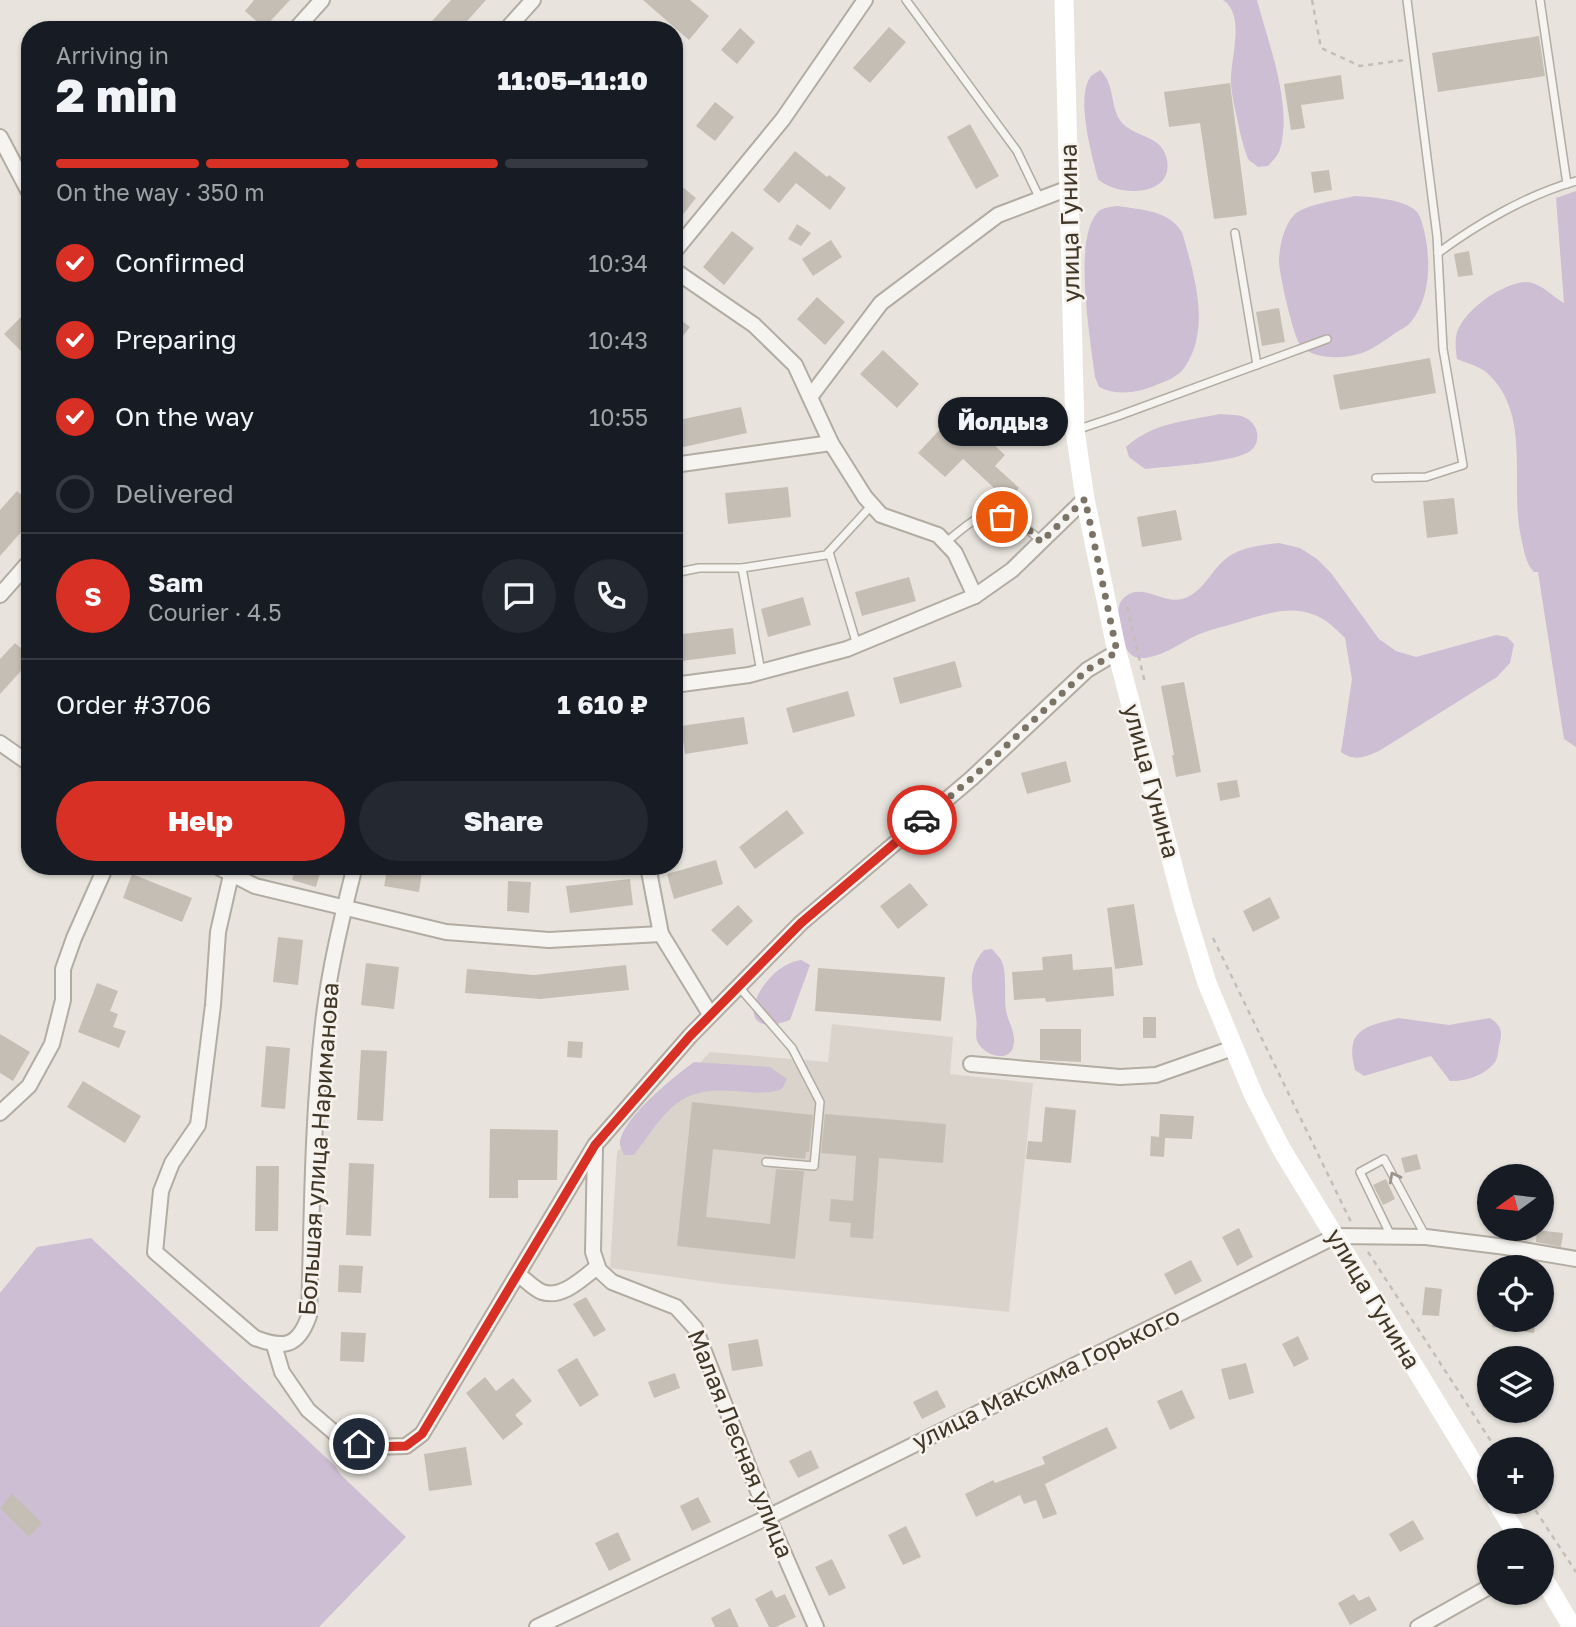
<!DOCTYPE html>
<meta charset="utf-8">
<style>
body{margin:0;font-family:"Golos Text",sans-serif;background:#242831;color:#f1f3f6;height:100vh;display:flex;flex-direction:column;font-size:26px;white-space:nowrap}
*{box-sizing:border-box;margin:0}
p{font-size:23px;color:#9ea1a6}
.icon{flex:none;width:38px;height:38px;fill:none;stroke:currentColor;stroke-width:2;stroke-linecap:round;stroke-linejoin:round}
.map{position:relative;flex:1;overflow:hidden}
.details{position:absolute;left:21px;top:21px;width:662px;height:854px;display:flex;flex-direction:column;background:#171b24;border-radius:28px;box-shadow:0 2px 5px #0004}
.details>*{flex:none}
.needle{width:46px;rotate:255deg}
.tools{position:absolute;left:1477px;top:1164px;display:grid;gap:14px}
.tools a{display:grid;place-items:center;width:77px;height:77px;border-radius:50%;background:#171b24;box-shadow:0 2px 5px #0004;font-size:35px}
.pin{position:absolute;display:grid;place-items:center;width:60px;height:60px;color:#fff;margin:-30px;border:4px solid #fff;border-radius:50%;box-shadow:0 2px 7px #0007}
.courier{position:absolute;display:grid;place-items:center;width:70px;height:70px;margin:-35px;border:5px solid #d93025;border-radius:50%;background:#fff;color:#222;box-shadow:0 2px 9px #0007}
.bubble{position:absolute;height:49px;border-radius:24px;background:#171b24;box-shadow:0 2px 5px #0004;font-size:23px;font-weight:800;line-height:49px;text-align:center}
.overview em{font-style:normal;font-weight:800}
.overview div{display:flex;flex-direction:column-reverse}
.overview{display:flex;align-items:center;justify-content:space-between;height:119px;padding:0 35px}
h1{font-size:46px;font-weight:800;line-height:52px}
.bar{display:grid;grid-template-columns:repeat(4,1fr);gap:10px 7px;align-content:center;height:84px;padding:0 35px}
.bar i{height:9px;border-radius:5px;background:#363941}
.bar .current{background:#d93025}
.bar p{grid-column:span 4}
.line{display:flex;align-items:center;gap:18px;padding:0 35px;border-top:2px solid #363941}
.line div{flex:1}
.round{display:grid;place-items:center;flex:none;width:74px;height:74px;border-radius:37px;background:#242831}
ol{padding:0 35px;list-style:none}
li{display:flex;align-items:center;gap:21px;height:77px}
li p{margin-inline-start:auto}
li .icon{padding:7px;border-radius:50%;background:#d93025;color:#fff;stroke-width:4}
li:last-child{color:#9ea1a6}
li i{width:38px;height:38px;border:4px solid #363941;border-radius:50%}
.action{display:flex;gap:14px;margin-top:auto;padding:14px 35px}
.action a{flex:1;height:80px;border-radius:42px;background:#d93025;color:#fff;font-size:28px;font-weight:800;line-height:80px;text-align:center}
.action a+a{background:#242831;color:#f1f3f6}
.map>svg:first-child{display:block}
.built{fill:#dad3cb}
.green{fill:#cdbed3}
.building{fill:#c5beb4}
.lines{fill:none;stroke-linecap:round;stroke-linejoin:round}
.service-casing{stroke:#b2aca2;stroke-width:10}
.minor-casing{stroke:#b2aca2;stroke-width:18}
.path{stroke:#c3bfb7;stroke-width:2.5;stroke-dasharray:5 5;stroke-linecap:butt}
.service{stroke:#f6f4f0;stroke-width:7}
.minor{stroke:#f6f4f0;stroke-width:14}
.secondary{stroke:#fff;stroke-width:19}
.oneway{stroke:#9b958b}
.done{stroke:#7b7366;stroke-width:7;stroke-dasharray:0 12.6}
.route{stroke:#d93025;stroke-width:9}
.labels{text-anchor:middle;stroke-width:5;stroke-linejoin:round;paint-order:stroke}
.street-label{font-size:24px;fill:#403626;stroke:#f6f2ed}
</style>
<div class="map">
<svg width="1576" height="1627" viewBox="0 0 1576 1627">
<rect width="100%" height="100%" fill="#e8e4dd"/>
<!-- built -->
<path class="built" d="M832,1024L953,1037L950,1074L1033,1083L1009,1312L723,1284L610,1268L617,1152L710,1052L828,1062Z"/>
<!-- green -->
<g class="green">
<path d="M1223,0H1257C1268,42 1293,106 1280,149C1279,155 1272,161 1268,166L1258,167C1257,166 1250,161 1249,160C1243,151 1232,97 1231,85C1229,61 1247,16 1223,0Z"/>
<path d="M1100,70C1116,84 1109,109 1123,124C1138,138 1163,136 1167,160C1174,198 1116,197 1098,179C1092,156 1075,96 1091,76C1092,75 1099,71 1100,70Z"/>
<path d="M1576,191V747L1564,739L1538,572H1534C1525,562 1524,550 1521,537C1509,484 1533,413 1486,372C1479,366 1466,363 1457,359C1456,352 1455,343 1456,337C1459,313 1503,282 1526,282C1540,282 1553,297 1564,303L1556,198Z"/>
<path d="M1355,196C1371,197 1404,199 1416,211C1421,216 1422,224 1424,230C1431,261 1431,296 1411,322C1407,327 1399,330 1394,334C1385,340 1376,347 1367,351C1350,359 1315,361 1301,346C1294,339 1278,270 1279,259C1280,244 1284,226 1294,215C1305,204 1340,200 1355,196Z"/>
<path d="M1118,206C1142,210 1168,210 1182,232C1194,274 1212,329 1184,368C1178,377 1166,381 1156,385C1138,393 1117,396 1099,387L1095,377C1091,342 1072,238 1098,212C1103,207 1111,207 1118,206Z"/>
<path d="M1220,414C1228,415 1239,414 1246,418C1260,425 1262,446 1247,453C1226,463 1171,466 1145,469L1129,457L1126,447C1152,423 1186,421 1220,414Z"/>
<path d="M1279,543L1300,548L1317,559L1331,573L1379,639L1396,651L1416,657L1496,635L1507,637L1514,644L1510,663L1497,677L1379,751C1364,757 1355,762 1341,752L1352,679L1345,638C1338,631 1329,622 1321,618C1293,603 1266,614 1239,622C1223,627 1207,630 1193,637C1178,645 1158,659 1139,658C1130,657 1125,648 1123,640C1119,626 1113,605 1126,596C1143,583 1163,604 1182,599C1204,593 1211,569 1228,557C1242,547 1263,545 1279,543Z"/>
<path d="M992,949C995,953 1001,958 1002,962C1007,974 1004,997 1006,1011C1008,1021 1015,1032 1014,1042C1013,1064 986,1057 978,1043C974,1035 978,1026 976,1017C973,992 965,971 984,950Z"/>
<path d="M801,960L810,965L790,1020C725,1044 759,966 801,960Z"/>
<path d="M1398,1018L1449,1025L1490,1018C1502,1026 1503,1032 1499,1046C1498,1050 1498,1058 1495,1062C1486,1075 1465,1082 1450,1081L1431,1056L1364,1076L1355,1070C1345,1030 1363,1027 1398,1018Z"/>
<path d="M694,1062L770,1067L787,1079L782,1089C766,1095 750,1092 733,1091C676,1086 665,1114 634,1155H624C624,1154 620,1146 620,1145C619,1120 676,1075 694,1062Z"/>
<path d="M91,1238L335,1466L341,1475L406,1537L319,1627H0V1293L37,1247Z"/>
</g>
<!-- building -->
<g class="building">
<path d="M254,0H290L264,28L245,11Z"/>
<path d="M451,0H486L459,30H424Z"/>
<path d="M643,0H690L709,16L689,40Z"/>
<path d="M889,27L906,42L870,83L853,68Z"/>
<path d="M740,28L755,42L737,64L721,50Z"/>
<path d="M1539,36L1545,76L1438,92L1432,53Z"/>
<path d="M1341,75L1344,99L1301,105L1305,128L1291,130L1284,84Z"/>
<path d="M1230,83L1247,215L1214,219L1200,123L1169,127L1164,92Z"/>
<path d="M715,102L734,117L715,141L696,126Z"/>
<path d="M970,124L999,176L976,189L947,137Z"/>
<path d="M795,151L827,177L829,175L846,188L830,210L796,183L779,203L763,190Z"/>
<path d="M1329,170L1332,190L1314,193L1311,172Z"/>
<path d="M674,180L696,198L674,226Z"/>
<path d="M797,224L811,233L801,246L788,239Z"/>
<path d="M732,231L754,248L724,285L703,267Z"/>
<path d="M831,240L842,257L813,276L802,259Z"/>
<path d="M1469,251L1473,275L1458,277L1454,254Z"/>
<path d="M817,297L845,322L825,345L797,319Z"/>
<path d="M30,308V360L4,334Z"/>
<path d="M1279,308L1285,342L1262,346L1256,312Z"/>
<path d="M674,315L690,327L674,347Z"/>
<path d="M883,350L919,384L897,408L860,374Z"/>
<path d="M1430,358L1436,393L1340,410L1333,375Z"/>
<path d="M741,407L747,433L679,448L674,421Z"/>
<path d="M957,411L1005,455L995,466L1019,488L1008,501L963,459L945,477L918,453Z"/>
<path d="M788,487L791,517L728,524L725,493Z"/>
<path d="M17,491L30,503V522L0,556V510Z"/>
<path d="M1454,498L1458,534L1427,538L1423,501Z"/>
<path d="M1176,510L1182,540L1142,547L1137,517Z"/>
<path d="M909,577L916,601L862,616L855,592Z"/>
<path d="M803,597L811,625L768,637L761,609Z"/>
<path d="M733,628L736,654L674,662V635Z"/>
<path d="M15,643L30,656V661L0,694V659Z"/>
<path d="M955,661L962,687L900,704L893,678Z"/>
<path d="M1184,682L1201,772L1176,777L1172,755H1174L1161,686Z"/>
<path d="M848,691L855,716L793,733L786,708Z"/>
<path d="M744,717L748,744L685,754L681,726Z"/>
<path d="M1066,761L1071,782L1027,794L1021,773Z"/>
<path d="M1237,780L1240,797L1220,801L1217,783Z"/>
<path d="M787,810L804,833L755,869L739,847Z"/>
<path d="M716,860L723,884L674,899L667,874Z"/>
<path d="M296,866H322L316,887L292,880Z"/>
<path d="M388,866H423L419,892L384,886Z"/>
<path d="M132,874L192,898L182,922L123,898Z"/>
<path d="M630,879L633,905L570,913L566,886Z"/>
<path d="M508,881L531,882L529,913L507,911Z"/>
<path d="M910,883L928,905L898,929L880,906Z"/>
<path d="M1270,897L1280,918L1253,932L1243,911Z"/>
<path d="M1134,904L1143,965L1115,969L1107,908Z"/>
<path d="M738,905L753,921L727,946L711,930Z"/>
<path d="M278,937L303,940L298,985L273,982Z"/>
<path d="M1072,954L1073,970L1112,967L1114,996L1046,1002L1045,998L1014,1000L1012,972L1043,970L1042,957Z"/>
<path d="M366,963L399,967L394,1009L361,1005Z"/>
<path d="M626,965L629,990L540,999L465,993L467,969L534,975Z"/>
<path d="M818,968L945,977L941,1021L815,1011Z"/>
<path d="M97,983L118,991L110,1011L118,1014L113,1027L126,1031L119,1048L78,1032Z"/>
<rect x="1143" y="1017" width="13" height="21"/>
<path d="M1040,1029H1081V1062L1040,1060Z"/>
<path d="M0,1034L30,1052L13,1081L0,1073Z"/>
<path d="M568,1041L583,1042L582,1058L567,1057Z"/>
<path d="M266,1046L290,1048L285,1109L261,1107Z"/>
<path d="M361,1050L387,1051L383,1121L357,1120Z"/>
<path d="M83,1081L141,1116L125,1143L67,1107Z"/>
<path d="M692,1102L813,1115L809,1152H806L805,1159L713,1149L706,1217L770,1224L776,1169L804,1171L795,1259L677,1246Z"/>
<path d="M1045,1107L1076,1110L1071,1163L1026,1159L1028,1141L1042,1142Z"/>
<path d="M825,1114L946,1124L943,1163L879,1158L873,1239L850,1237L851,1223L829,1221L831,1199L853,1201L856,1156L821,1153Z"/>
<path d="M1160,1114L1194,1116L1192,1139L1165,1138L1164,1157L1150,1156L1151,1136L1159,1137Z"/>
<path d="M490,1129L558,1130L557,1180H518V1198H489Z"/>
<path d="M1417,1154L1421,1169L1405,1173L1401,1158Z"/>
<path d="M349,1163L374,1164L371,1236L346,1235Z"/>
<path d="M256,1166H279L278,1231H255Z"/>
<path d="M1386,1179L1395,1199L1383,1205L1373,1185Z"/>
<path d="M1239,1228L1253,1257L1237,1266L1222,1237Z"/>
<path d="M1537,1230L1563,1233L1561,1247L1536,1242Z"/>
<path d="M1191,1260L1202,1281L1175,1295L1164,1274Z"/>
<path d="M339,1265L363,1266L361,1293L338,1292Z"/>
<path d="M1425,1287L1442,1289L1439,1316L1422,1315Z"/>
<path d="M586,1297L606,1330L594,1337L573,1304Z"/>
<path d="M1493,1320H1536L1534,1333L1492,1327Z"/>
<path d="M341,1332L366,1333L364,1362L340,1361Z"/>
<path d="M1298,1336L1309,1359L1294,1367L1282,1344Z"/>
<path d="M758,1339L763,1366L732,1371L728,1344Z"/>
<path d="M577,1358L599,1395L580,1407L557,1370Z"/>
<path d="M1246,1363L1254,1393L1229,1400L1221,1369Z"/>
<path d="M675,1373L680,1388L654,1398L648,1382Z"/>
<path d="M485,1377L496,1391L513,1378L532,1401L515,1415L523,1424L503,1440L466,1393Z"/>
<path d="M937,1390L946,1407L922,1419L913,1402Z"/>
<path d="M1182,1390L1195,1418L1170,1430L1157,1401Z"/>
<path d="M1107,1427L1117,1448L1045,1484L1057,1514L1043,1519L1036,1500L1024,1504L1020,1495L976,1517L965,1494L993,1480L995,1483L1045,1464L1042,1457Z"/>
<path d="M466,1447L472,1485L429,1491L424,1454Z"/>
<path d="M811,1450L819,1468L798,1478L789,1461Z"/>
<path d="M12,1494L42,1523L29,1537L0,1508Z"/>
<path d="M698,1497L711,1522L692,1531L680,1506Z"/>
<path d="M1413,1520L1424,1539L1400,1552L1389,1534Z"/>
<path d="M906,1526L921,1557L903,1565L888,1535Z"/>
<path d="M618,1532L631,1560L609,1571L595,1543Z"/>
<path d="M832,1559L846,1588L829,1596L815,1567Z"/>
<path d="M772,1590L776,1598L785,1594L796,1617L776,1627H769L755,1599Z"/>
<path d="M1354,1594L1359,1601L1369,1596L1377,1610L1350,1625L1338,1603Z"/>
<path d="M730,1608L739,1627H715L711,1618Z"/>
</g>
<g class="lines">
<!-- service casing -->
<g class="service-casing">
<g id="service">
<path d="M906,0L1017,151L1040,199"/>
<path d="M1540,0L1567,184"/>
<path d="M1235,233L1257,365"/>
<path d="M1438,253C1477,224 1529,194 1576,181"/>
<path d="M1076,430L1118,416L1327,339"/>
<path d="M1376,478L1426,477L1463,465L1443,349L1437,236L1407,0"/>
<path d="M945,543C954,536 971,520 981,517C1004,510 1026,527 1041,541"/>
<path d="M829,552L857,645"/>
<path d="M742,568L761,672"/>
<path d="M674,573L699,568H742L826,555L872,505"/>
<path d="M739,987L792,1048L820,1102L814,1166L766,1162"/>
<path d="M1391,1236L1360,1172L1384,1159L1426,1237"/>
</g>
</g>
<!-- minor casing -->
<g class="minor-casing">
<g id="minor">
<path d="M295,30L322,0"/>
<path d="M506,30L533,0"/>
<path d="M0,137L30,194"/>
<path d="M674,252L783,119L865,0"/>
<path d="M674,270L754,325L795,365L831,443L865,497L881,515L938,535L955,553L975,596"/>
<path d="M810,397L881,303L998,215L1069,188"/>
<path d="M674,465L831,443"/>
<path d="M0,595L30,561"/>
<path d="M674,685L749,675L847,649L975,596L1012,570L1085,499"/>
<path d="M0,743L30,764"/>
<path d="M216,866L255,886L446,932L549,940L661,934"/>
<path d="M233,866L218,932L213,1005L198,1125L172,1163L161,1191L155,1252L255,1338C284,1349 298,1347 309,1316C312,1218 312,1120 323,1023C329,970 342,917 355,866"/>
<path d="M648,866L661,934L710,1014"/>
<path d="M971,1064L1120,1077L1156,1075L1233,1048"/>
<path d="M0,1113L29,1086L52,1044L63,1000V969L74,938L106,866"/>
<path d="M595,1147L593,1252L599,1270L612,1282L676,1307L695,1328L768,1517L816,1627"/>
<path d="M519,1275C526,1280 534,1289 542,1292C562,1299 583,1278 597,1267"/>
<path d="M274,1345L282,1372L308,1410L344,1441L373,1447L406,1446L422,1434L595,1145L690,1036L801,923L972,778L1087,670L1117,652"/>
<path d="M537,1627L768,1517L1336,1236L1426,1237L1506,1247L1576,1259"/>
<path d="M1418,1627L1489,1587"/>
</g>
</g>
<!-- path -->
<g class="path">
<path d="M1312,0L1321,48L1360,66L1405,60"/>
<path d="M1127,607L1145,683"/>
<path d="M1213,938L1351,1222"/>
<path d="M1368,1252L1496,1449"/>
<path d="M1530,1502L1576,1572"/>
</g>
<!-- service -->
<use href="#service" class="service"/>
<!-- minor -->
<use href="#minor" class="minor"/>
<!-- secondary -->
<g class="secondary">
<path d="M1064,0L1075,430L1085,499L1117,652L1184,908L1207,983L1254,1096L1282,1150L1489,1489"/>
<path d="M1497,1502L1520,1540"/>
<path d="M1542,1576L1572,1627"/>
</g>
</g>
<!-- one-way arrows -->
<defs><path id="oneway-chevron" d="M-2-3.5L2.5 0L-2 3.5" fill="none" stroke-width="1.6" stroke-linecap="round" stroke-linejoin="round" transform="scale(1.75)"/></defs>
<use class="oneway" href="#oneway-chevron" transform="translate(1394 1177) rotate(-118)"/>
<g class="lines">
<!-- done -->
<path class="done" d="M922,820L972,778L1087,670L1117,652L1085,499L1041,542L1026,527L1002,517"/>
<!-- route -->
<path class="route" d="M359,1444L373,1447L406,1446L422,1434L595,1145L690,1036L801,923L922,820"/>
</g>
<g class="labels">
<!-- street labels -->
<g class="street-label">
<text transform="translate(1070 223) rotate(-91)" y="8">улица Гунина</text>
<text transform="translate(1151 781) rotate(75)" y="8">улица Гунина</text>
<text transform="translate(319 1149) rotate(-86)" y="8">Большая улица Нариманова</text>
<text transform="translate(1373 1299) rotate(59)" y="8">улица Гунина</text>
<text transform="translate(1046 1379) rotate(-26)" y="8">улица Максима Горького</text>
<text transform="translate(740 1444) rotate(68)" y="8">Малая Лесная улица</text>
</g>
</g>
</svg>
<div class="tools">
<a><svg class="needle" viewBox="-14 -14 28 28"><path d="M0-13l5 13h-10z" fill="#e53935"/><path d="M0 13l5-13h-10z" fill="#9ea1a6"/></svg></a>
<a><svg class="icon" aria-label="locate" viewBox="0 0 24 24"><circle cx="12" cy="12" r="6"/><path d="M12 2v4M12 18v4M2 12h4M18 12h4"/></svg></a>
<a><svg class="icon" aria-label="layers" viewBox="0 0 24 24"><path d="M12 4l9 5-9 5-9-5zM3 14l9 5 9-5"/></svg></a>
<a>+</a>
<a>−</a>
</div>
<div class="pin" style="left:1002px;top:517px;background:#ea580c"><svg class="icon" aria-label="bag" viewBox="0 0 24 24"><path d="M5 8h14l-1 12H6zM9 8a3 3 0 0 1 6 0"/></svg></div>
<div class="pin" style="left:359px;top:1444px;background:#1f2937"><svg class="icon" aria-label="home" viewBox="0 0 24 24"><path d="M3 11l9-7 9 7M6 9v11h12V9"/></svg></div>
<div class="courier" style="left:922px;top:820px"><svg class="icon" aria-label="car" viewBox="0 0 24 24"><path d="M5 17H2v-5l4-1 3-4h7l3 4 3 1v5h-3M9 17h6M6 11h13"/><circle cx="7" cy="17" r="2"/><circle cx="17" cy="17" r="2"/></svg></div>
<div class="bubble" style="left:938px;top:397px;width:130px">Йолдыз</div>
<section class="details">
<div class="overview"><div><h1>2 min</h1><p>Arriving in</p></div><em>11:05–11:10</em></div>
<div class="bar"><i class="current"></i><i class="current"></i><i class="current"></i><i></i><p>On the way · 350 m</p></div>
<ol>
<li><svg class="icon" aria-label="check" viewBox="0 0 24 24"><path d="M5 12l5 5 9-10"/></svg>Confirmed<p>10:34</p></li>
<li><svg class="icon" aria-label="check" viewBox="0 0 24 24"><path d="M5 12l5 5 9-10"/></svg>Preparing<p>10:43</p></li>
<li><svg class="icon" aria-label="check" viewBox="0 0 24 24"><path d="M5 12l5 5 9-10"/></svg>On the way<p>10:55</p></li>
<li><i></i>Delivered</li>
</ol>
<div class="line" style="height:126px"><b class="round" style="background:#d93025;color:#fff">S</b><div><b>Sam</b><p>Courier · 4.5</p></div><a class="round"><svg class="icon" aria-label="chat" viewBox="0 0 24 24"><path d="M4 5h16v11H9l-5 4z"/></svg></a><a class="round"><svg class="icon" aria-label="phone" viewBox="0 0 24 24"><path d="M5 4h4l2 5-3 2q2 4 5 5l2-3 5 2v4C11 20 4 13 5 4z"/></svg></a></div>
<div class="line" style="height:91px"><div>Order #3706</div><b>1 610 ₽</b></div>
<div class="action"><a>Help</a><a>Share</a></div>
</section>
</div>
